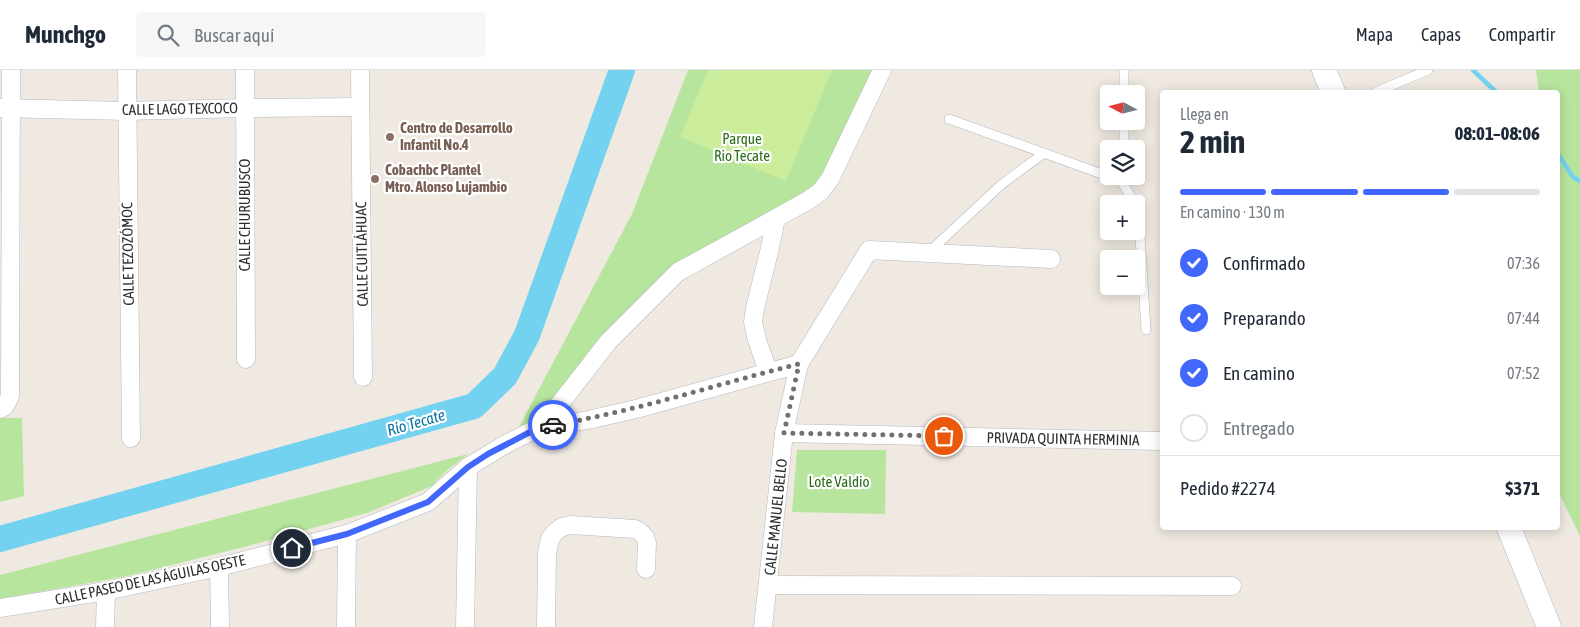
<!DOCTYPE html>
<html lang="es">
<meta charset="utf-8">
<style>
body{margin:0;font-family:"Asap Condensed",sans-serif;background:#f6f6f7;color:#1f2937;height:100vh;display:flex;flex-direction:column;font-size:19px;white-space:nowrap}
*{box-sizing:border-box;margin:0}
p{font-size:16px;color:#747a83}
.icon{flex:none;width:28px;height:28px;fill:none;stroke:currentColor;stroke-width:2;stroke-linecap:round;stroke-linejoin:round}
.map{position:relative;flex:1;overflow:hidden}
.drawer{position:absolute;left:1160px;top:20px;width:400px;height:440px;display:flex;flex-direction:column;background:#fff;border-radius:5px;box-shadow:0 2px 12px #0003}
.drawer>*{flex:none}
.needle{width:32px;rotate:277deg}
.buttons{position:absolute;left:1100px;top:15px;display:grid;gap:10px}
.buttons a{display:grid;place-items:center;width:45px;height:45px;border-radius:5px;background:#fff;box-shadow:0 2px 12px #0003;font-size:25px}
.pin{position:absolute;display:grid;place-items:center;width:42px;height:42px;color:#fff;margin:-21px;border:2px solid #fff;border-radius:50%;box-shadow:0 1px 5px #0007}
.courier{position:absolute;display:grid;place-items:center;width:50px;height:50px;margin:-25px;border:4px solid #4167fc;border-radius:50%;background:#fff;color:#222;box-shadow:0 1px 6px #0007}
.headline em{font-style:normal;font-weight:700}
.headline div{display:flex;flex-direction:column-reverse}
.headline{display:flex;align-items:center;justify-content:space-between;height:85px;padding:0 20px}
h1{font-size:32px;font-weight:700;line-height:38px}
.bar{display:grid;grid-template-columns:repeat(4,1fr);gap:8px 5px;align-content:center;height:60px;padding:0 20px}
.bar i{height:6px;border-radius:4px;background:#e0e1e3}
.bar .selected{background:#4167fc}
.bar p{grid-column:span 4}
.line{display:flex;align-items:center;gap:12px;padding:0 20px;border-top:1px solid #e0e1e3}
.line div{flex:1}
ol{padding:0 20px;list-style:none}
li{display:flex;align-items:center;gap:15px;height:55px}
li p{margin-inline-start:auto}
li .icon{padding:5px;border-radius:50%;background:#4167fc;color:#fff;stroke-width:4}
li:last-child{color:#747a83}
li i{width:28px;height:28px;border:2px solid #e0e1e3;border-radius:50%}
header{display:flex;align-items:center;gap:30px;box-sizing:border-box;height:70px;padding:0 25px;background:#fff;border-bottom:1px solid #e0e1e3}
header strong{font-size:24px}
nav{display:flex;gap:28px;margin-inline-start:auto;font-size:18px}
.search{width:350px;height:45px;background:#f6f6f7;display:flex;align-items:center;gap:12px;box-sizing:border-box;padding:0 18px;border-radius:5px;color:#747a83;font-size:19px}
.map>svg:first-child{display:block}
.green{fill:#b7e59e}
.pitch{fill:#cbec9a}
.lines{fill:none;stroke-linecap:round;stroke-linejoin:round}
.stream{stroke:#74d2f1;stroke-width:4.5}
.river{stroke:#74d2f1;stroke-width:26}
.service-casing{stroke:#b4b7c1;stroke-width:10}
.minor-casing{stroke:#b4b7c1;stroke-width:19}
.secondary-casing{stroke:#b4b7c1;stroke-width:25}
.service{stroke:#fff;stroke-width:9}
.minor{stroke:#fff;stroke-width:18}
.secondary{stroke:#fff;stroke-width:24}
.done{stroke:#726f6d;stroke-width:5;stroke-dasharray:0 9}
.route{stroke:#4167fc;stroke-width:6}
.education-dot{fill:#8d6e63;stroke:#fff;stroke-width:2}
.labels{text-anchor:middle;stroke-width:4.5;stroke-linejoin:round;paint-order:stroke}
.street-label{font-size:15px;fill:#2e2e2e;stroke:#fff}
.education-label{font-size:15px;font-weight:bold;fill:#785e54;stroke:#fff;text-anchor:start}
.park-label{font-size:15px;fill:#2d6e1b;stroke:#fff}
.water-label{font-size:16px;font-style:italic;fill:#0c72a4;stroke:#fff}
</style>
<header>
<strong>Munchgo</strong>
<div class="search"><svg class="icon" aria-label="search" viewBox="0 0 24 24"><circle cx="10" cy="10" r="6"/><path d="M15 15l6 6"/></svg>Buscar aquí</div>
<nav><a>Mapa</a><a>Capas</a><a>Compartir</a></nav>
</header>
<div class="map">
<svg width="1580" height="557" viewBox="0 0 1580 557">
<rect width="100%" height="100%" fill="#efe9e1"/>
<!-- green -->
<g class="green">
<path d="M688,0H883L813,126L705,181L557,335L513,368L632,144Z"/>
<path d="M1536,0H1580V466L1558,421V22H1539Z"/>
<path d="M0,348H22L24,426L0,432Z"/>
<path d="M797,380H886L885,444L792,442Z"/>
<path d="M468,384L445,402L432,416L367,443L248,476L128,506L0,529V505Z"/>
</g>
<!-- pitch -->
<path class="pitch" d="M708,0H832L786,111L680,67Z"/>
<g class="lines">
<!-- stream -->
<g class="stream">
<path d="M1473,0L1496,22"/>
<path d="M1558,84L1573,107L1580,111"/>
</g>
<!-- river -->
<path class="river" d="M0,469L474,336L505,306L527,265L622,0"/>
<!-- service casing -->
<g class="service-casing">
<g id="service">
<path d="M1124,0V24"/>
<path d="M1376,22L1428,0"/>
<path d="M949,49L1102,104H1109"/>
<path d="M1124,51V79"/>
<path d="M1118,106L1130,125L1133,134"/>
<path d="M1136,142L1139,150L1146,260"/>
<path d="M929,182L1002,114L1044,83"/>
</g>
</g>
<!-- minor casing -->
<g class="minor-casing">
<g id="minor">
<path d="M127,0L131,368"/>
<path d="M245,0L246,289"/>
<path d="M360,0L363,307"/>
<path d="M0,38L126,41L245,38L360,37"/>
<path d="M768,301L757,270L753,252L755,238L770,178L776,148"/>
<path d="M0,339L5,336L10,326L11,0"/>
<path d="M541,358L608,272L678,202L807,131L820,122L830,109L882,0"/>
<path d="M784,363L1162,371"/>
<path d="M219,497L220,557"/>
<path d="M769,515L1232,516"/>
<path d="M0,538L106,521L219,497L347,464L428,432L468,397L506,374L532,361L541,358L588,350L636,339L799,294"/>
<path d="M105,557L106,521"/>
<path d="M346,557L347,464"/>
<path d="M465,557L468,397"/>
<path d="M546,557L547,483L550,469L555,462L562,457L571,455L635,459L640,462L645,467L647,473L646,499"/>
<path d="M763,557L784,363L799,294L869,180L1051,189"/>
</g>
</g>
<!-- secondary casing -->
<g class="secondary-casing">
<g id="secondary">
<path d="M1324,0L1333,22"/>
<path d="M1509,458L1549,557"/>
</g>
</g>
<!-- service -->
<use href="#service" class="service"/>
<!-- minor -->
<use href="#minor" class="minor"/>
<!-- secondary -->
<use href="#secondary" class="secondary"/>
</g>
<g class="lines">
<!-- done -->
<path class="done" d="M553,355C637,341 717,314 799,294L784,363L944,366"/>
<!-- route -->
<path class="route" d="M292,478L347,464L428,432L468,397L488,384L532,361L553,355"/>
</g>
<!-- markers -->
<g class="education-dot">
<circle cx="390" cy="67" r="5"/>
<circle cx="375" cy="109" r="5"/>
</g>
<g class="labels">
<!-- street labels -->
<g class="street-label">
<text transform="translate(180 39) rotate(-1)" y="5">CALLE LAGO TEXCOCO</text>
<text transform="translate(245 145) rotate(-90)" y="5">CALLE CHURUBUSCO</text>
<text transform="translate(128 184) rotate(-91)" y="5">CALLE TEZOZÓMOC</text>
<text transform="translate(362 184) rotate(-91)" y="5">CALLE CUITLÁHUAC</text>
<text transform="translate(1063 369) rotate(1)" y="5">PRIVADA QUINTA HERMINIA</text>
<text transform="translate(776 447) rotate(-84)" y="5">CALLE MANUEL BELLO</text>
<text transform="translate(150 510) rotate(-12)" y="5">CALLE PASEO DE LAS ÁGUILAS OESTE</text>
</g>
<!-- education labels -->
<g class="education-label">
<text x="400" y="63">Centro de Desarrollo<tspan x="400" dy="17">Infantil No.4</tspan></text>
<text x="385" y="105">Cobachbc Plantel<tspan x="385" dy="17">Mtro. Alonso Lujambio</tspan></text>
</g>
<!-- park labels -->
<g class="park-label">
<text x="742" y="74">Parque<tspan x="742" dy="17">Rio Tecate</tspan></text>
<text x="839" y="417">Lote Valdio</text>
</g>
<!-- water labels -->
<g class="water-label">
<text transform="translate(416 352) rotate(-16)" y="6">Río Tecate</text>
</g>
</g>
</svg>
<div class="buttons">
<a><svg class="needle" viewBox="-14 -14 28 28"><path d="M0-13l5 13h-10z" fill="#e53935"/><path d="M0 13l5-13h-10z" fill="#747a83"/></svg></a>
<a><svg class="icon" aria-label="layers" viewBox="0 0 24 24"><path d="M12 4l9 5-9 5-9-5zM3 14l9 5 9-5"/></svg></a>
<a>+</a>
<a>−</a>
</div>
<div class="pin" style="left:944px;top:366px;background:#ea580c"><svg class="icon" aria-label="bag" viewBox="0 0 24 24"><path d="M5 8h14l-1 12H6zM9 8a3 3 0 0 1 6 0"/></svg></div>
<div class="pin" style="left:292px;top:478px;background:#1f2937"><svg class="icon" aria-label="home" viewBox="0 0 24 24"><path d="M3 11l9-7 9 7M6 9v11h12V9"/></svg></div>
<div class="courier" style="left:553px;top:355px"><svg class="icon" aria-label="car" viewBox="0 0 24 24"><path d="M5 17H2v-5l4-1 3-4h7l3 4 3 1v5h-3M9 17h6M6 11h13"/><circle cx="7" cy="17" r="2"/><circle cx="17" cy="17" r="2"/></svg></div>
<section class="drawer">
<div class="headline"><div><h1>2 min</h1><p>Llega en</p></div><em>08:01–08:06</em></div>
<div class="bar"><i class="selected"></i><i class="selected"></i><i class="selected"></i><i></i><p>En camino · 130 m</p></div>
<ol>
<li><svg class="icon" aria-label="check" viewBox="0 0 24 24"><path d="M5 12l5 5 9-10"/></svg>Confirmado<p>07:36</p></li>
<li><svg class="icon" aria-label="check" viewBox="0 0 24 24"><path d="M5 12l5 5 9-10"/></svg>Preparando<p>07:44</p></li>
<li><svg class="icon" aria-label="check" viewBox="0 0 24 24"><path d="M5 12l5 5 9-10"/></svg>En camino<p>07:52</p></li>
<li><i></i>Entregado</li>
</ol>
<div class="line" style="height:65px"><div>Pedido #2274</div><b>$371</b></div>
</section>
</div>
